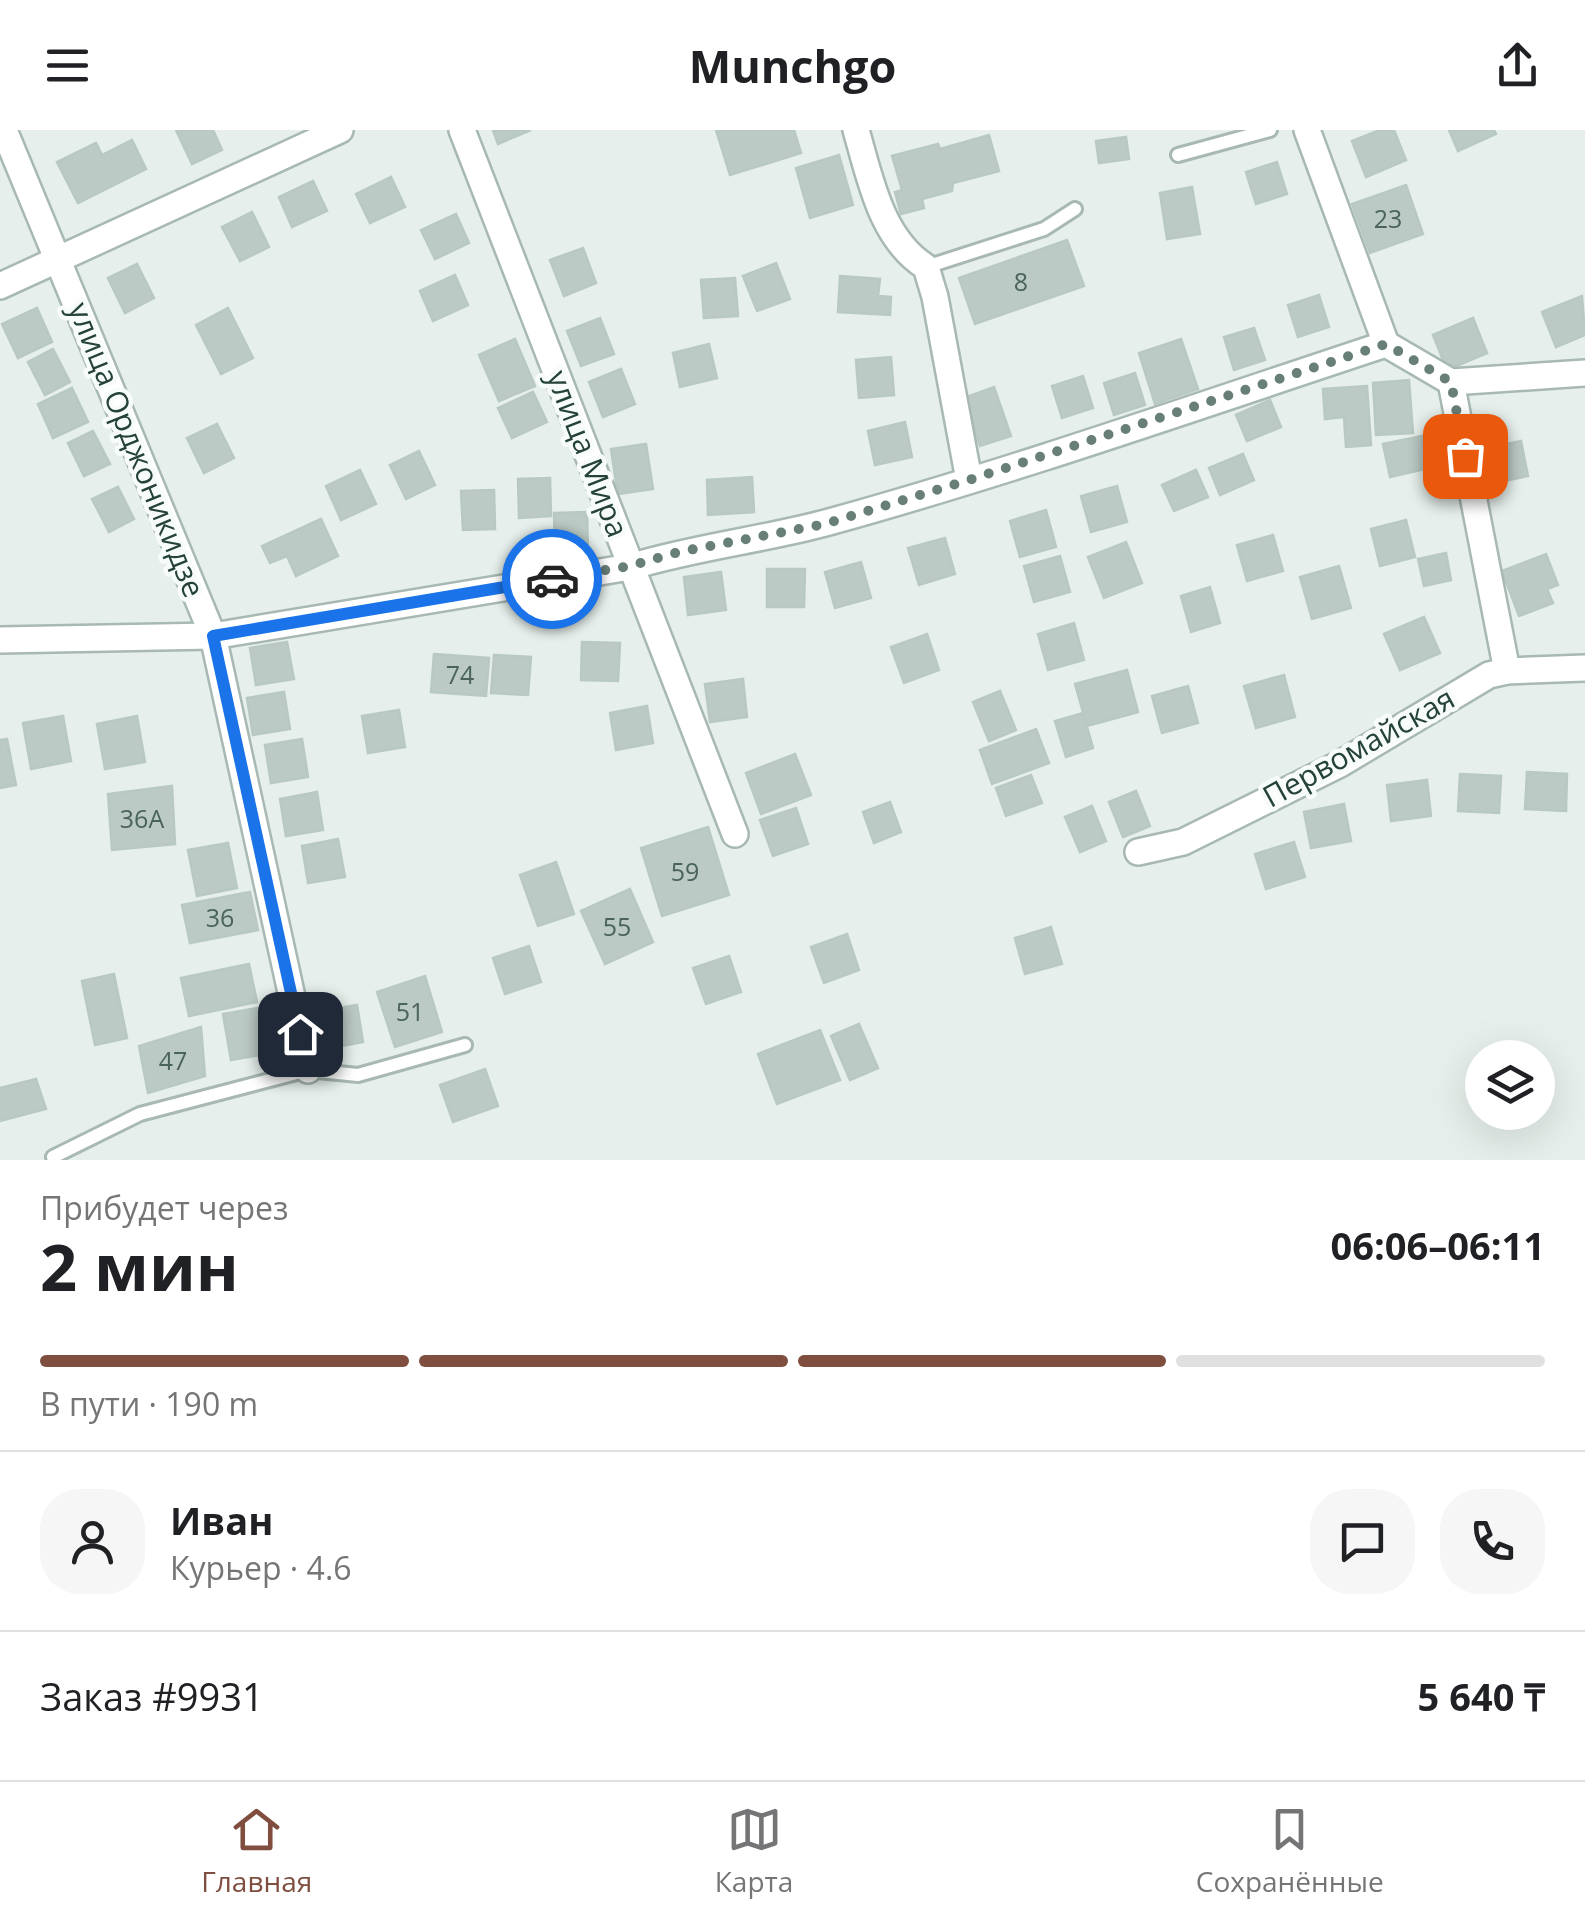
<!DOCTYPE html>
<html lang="ru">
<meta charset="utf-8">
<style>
body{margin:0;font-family:"Open Sans",sans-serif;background:#f6f6f6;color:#202124;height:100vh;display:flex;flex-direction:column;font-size:38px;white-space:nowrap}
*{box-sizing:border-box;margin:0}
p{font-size:32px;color:#757577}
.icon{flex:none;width:55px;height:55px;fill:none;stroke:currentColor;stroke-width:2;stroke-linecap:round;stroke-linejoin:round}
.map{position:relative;height:1030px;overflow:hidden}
.side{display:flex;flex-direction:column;background:#fff;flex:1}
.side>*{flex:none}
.buttons{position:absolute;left:1465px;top:910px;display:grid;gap:20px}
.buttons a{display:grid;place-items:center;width:90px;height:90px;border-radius:50%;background:#fff;box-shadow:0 10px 40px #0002;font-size:50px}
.pin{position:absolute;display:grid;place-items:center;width:85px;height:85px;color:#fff;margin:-42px;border-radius:20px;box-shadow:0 5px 15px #0006}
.courier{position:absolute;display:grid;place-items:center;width:100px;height:100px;margin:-50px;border:8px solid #1a73e8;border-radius:50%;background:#fff;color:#222;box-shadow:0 2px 12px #0007}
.summary em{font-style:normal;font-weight:700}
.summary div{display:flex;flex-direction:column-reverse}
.summary{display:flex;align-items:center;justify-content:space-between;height:170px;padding:0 40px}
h1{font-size:65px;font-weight:700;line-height:75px}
.bar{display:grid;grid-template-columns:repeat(4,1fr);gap:15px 10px;align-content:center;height:120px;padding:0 40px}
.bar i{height:12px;border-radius:8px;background:#e0e0e0}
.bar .selected{background:#7f4e3f}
.bar p{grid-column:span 4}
.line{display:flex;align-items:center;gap:25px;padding:0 40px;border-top:2px solid #e0e0e0}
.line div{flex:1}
.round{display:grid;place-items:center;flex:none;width:105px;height:105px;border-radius:40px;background:#f6f6f6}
header{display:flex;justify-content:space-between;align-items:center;height:130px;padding:0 40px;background:#fff;font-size:45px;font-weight:700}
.tabs{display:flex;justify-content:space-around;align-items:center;height:140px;border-top:2px solid #e0e0e0;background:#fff;font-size:28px;color:#757577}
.tabs a{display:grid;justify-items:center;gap:5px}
.tabs .selected{color:#7f4e3f}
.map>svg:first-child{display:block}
.building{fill:#bbcac4;stroke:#b8c9c2;stroke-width:2.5}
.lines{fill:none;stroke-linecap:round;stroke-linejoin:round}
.lane-casing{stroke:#a8b8b2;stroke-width:18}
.street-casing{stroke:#a8b8b2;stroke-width:30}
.lane{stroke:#fff;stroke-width:12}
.street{stroke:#fff;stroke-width:25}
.done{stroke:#687f78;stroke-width:10;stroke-dasharray:0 18}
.route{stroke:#1a73e8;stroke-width:12}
.labels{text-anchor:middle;stroke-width:9;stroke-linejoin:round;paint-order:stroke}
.number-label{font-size:25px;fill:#4a645c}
.street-label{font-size:30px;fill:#24423a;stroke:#f7fbf9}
</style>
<header><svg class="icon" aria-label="menu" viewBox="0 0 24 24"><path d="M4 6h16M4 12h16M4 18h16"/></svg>Munchgo<svg class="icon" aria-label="share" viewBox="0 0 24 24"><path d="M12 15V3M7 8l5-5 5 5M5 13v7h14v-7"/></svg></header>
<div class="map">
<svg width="1585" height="1030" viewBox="0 0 1585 1030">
<rect width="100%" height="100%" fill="#e6efeb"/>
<!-- building -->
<g class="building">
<path d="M176,0H213L222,20L192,34Z"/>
<path d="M493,0H531L498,14Z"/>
<path d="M716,0H794L801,23L730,45Z"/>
<path d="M1380,0H1394L1406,30L1366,47L1352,11Z"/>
<path d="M1449,0H1494L1496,4L1458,21Z"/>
<path d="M989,5L999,41L953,53L952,61L922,69L924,78L901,84L895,62L902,60L892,26L938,14L940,19Z"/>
<path d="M1126,7L1129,29L1099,33L1096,11Z"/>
<path d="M132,10L146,39L78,73L57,32L96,13L102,25Z"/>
<path d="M839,25L853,75L810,88L796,38Z"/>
<path d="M1277,32L1287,64L1256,74L1246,42Z"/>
<path d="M391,47L405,77L370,93L356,64Z"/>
<path d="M313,51L327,81L292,97L279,67Z"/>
<path d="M1406,55L1423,104L1370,123L1352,74Z"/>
<path d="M1192,57L1200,104L1167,109L1160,63Z"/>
<path d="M252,82L269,117L240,131L222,97Z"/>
<path d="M456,84L469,113L435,129L421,100Z"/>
<path d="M1067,110L1084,156L975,194L959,148Z"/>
<path d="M583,118L596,153L564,166L550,130Z"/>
<path d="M776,133L790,169L757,181L743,146Z"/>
<path d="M137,134L154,168L125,183L108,148Z"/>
<path d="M455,145L468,175L433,191L420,161Z"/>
<path d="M840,146L880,149L878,166L891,167L890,185L838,182Z"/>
<path d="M735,148L738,186L704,188L701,150Z"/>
<path d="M1319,165L1329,197L1298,207L1288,175Z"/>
<path d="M1582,166L1585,205L1556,217L1542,182Z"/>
<path d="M37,178L52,212L18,228L2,194Z"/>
<path d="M228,178L253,228L221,244L196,195Z"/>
<path d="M600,188L614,224L581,236L567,201Z"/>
<path d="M1473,188L1487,223L1447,240L1433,205Z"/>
<path d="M1254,198L1265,230L1234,240L1224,207Z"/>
<path d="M515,209L535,256L499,271L479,225Z"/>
<path d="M1181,209L1198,259L1155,274L1139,223Z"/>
<path d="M709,214L717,248L680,257L673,223Z"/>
<path d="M53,219L70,252L45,265L28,232Z"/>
<path d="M891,227L894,265L859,268L856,230Z"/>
<path d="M621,239L635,274L603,287L589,252Z"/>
<path d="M1135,243L1145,275L1114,285L1104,253Z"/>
<path d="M1083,246L1093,278L1062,288L1052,256Z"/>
<path d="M1409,250L1413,303L1376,305L1373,253Z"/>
<path d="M1367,256L1371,315L1346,317L1344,287L1325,289L1323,259Z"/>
<path d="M994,257L1011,306L980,316L964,268Z"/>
<path d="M72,258L88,292L53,308L38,274Z"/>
<path d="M533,262L547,292L512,308L498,278Z"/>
<path d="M1270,270L1281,297L1247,311L1236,285Z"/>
<path d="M905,292L912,327L875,335L868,301Z"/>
<path d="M217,294L234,328L204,343L187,308Z"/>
<path d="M93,301L110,334L84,346L68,313Z"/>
<path d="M1422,306L1429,338L1390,347L1383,314Z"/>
<path d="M1521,311L1528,346L1485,355L1479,320Z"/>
<path d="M646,314L653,359L618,364L611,319Z"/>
<path d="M419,321L435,355L406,369L390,335Z"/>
<path d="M1243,324L1254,350L1220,365L1209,338Z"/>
<path d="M360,340L376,374L341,390L326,356Z"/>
<path d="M1196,340L1208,367L1174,381L1162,355Z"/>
<path d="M752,347L754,382L708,385L707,350Z"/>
<path d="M550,348L551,386L519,388L518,349Z"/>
<path d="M1117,356L1127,392L1091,402L1081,366Z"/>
<path d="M118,357L134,389L109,402L92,369Z"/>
<path d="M494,360L495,399L463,400L461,361Z"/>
<path d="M1046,380L1056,417L1020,427L1010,391Z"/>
<path d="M587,382L588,421L555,422L554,383Z"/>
<path d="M321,389L338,426L296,446L287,426L270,433L262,416Z"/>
<path d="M1406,390L1415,427L1380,436L1371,399Z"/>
<path d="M1273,405L1283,441L1247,451L1237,415Z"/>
<path d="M945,408L955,444L919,455L908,418Z"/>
<path d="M1126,412L1142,453L1104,468L1088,427Z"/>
<path d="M1446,423L1451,450L1424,456L1418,429Z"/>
<path d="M1546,424L1558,455L1547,459L1553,473L1519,486L1502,441Z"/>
<path d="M1060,426L1070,462L1034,472L1024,436Z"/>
<path d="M861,432L871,468L835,478L825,442Z"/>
<path d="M1339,436L1351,478L1312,489L1300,447Z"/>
<path d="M767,439H805L804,477H767Z"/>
<path d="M721,442L726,480L688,485L684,447Z"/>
<path d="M1210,457L1220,493L1191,502L1181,466Z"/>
<path d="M1424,487L1440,523L1400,540L1384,504Z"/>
<path d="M1074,493L1084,530L1048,540L1038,504Z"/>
<path d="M927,504L939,540L904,553L891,517Z"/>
<path d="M287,512L294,549L256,555L250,518Z"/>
<path d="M582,512L620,513L618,551L581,550Z"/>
<path d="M434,524L489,528L486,566L431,562Z"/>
<path d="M494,525L531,527L528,565L491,563Z"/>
<path d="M1127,540L1138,582L1087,596L1075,554Z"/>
<path d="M1284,545L1295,587L1256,598L1244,556Z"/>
<path d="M743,549L747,587L710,592L705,554Z"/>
<path d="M1188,556L1198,593L1162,603L1152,566Z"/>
<path d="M1000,561L1016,600L989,611L973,572Z"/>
<path d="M284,562L290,599L253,605L247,568Z"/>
<path d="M647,576L653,613L616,620L610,583Z"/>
<path d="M399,580L405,617L368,623L362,586Z"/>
<path d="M1083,583L1093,618L1066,627L1055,591Z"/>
<path d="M63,586L71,631L31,639L23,593Z"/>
<path d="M137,586L145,632L105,639L97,594Z"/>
<path d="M1036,599L1049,633L992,654L980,620Z"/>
<path d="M7,609L16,655L0,658V610Z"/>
<path d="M302,609L308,647L271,653L265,615Z"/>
<path d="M795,624L811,665L761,684L746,643Z"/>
<path d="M1527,642L1567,644L1566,681L1525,679Z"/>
<path d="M1460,644L1501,646L1499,683L1458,681Z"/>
<path d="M1031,645L1042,673L1006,686L996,658Z"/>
<path d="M1427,650L1431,686L1391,691L1387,655Z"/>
<path d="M172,656L175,714L112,720L108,664Z"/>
<path d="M1136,661L1150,696L1123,707L1109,672Z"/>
<path d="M317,662L323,700L286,706L280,669Z"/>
<path d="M890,672L901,702L874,713L863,682Z"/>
<path d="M1344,674L1351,711L1311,718L1304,682Z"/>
<path d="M1092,676L1106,711L1080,722L1065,687Z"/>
<path d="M796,678L808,714L773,726L760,690Z"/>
<path d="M708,697L729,765L662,786L641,718Z"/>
<path d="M338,709L345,747L308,753L302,716Z"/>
<path d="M1294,712L1305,747L1266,759L1255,724Z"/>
<path d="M228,713L237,758L197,766L188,720Z"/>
<path d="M556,732L574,784L538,796L520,745Z"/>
<path d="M630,759L653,812L605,834L581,781Z"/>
<path d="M250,762L258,800L190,813L182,775Z"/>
<path d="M1051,797L1062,834L1025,844L1015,808Z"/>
<path d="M847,804L859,840L824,853L811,817Z"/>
<path d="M529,816L541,852L505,864L493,828Z"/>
<path d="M729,826L741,862L706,874L693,838Z"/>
<path d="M249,834L257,872L189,886L181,848Z"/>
<path d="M114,844L127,908L95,915L82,851Z"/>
<path d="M425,846L442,902L395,917L377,862Z"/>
<path d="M357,875L363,912L326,919L320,881Z"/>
<path d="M263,877L271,923L231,930L223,884Z"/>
<path d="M859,894L878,938L850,950L831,906Z"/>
<path d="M201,897L205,946L148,963L139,916Z"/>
<path d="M820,900L840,950L777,974L758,924Z"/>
<path d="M485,939L498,976L453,992L440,955Z"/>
<path d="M36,949L46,979L0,991V958Z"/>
</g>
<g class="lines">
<!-- lane casing -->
<g class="lane-casing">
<g id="lane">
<path d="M1178,25L1270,0"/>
<path d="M926,137L1044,99L1075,79"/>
<path d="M53,1027L140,984L308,940L358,945L465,915"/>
</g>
</g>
<!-- street casing -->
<g class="street-casing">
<g id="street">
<path d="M4,0L213,506L308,940"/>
<path d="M462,0L735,704"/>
<path d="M856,0C870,48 881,109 926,137L935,167L969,350"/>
<path d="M1307,0L1386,214"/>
<path d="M0,156L340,0"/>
<path d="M1451,252L1507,541"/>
<path d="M0,510L213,506L630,437C695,417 763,410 829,392C1017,340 1201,275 1386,214L1451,252L1585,243"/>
<path d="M1138,722L1183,712L1340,634L1489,545L1507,541L1585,538"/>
</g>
</g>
<!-- lane -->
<use href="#lane" class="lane"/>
<!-- street -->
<use href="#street" class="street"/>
</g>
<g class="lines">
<!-- done -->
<path class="done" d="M552,449L630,436L679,422L825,394L969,350L1386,214L1451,252L1465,326"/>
<!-- route -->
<path class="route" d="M300,904L213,506L552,449"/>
</g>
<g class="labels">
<!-- number labels -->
<g class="number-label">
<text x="1388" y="98">23</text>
<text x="1021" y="161">8</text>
<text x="460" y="554">74</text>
<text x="142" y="698">36А</text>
<text x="685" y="751">59</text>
<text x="220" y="797">36</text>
<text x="617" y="806">55</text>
<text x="410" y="891">51</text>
<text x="173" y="940">47</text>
</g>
<!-- street labels -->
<g class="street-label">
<text transform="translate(136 320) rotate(68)" y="10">улица Орджоникидзе</text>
<text transform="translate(587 324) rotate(69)" y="10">улица Мира</text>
<text transform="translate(1359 618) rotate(-29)" y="10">Первомайская</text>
</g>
</g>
</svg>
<div class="buttons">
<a><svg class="icon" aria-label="layers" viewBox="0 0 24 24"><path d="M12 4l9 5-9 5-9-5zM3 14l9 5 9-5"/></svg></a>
</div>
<div class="pin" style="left:1465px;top:326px;background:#ea580c"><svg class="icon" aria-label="bag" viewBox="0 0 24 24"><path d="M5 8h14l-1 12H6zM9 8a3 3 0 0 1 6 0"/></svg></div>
<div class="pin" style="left:300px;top:904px;background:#1f2937"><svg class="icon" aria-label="home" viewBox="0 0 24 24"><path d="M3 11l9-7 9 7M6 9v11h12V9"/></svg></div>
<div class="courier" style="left:552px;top:449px"><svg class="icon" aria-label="car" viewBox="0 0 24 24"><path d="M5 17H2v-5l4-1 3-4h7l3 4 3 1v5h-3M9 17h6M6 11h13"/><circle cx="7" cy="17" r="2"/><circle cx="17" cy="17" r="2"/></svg></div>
</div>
<section class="side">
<div class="summary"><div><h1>2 мин</h1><p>Прибудет через</p></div><em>06:06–06:11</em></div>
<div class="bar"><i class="selected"></i><i class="selected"></i><i class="selected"></i><i></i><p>В пути · 190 m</p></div>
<div class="line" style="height:180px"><a class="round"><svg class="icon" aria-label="person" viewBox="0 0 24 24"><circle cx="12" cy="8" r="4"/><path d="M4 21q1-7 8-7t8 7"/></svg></a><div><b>Иван</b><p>Курьер · 4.6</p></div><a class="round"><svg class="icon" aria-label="chat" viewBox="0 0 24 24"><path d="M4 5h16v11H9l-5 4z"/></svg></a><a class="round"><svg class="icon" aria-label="phone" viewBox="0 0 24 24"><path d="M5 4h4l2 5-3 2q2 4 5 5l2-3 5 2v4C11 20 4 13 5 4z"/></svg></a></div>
<div class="line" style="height:130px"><div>Заказ #9931</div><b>5 640 ₸</b></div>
</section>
<nav class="tabs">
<a class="selected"><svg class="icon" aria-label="home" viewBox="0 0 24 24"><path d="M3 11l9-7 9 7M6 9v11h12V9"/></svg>Главная</a>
<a><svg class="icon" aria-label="map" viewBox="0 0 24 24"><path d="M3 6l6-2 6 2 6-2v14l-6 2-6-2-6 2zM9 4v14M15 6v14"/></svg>Карта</a>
<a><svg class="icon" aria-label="saved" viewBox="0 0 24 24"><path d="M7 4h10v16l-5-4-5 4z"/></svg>Сохранённые</a>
</nav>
